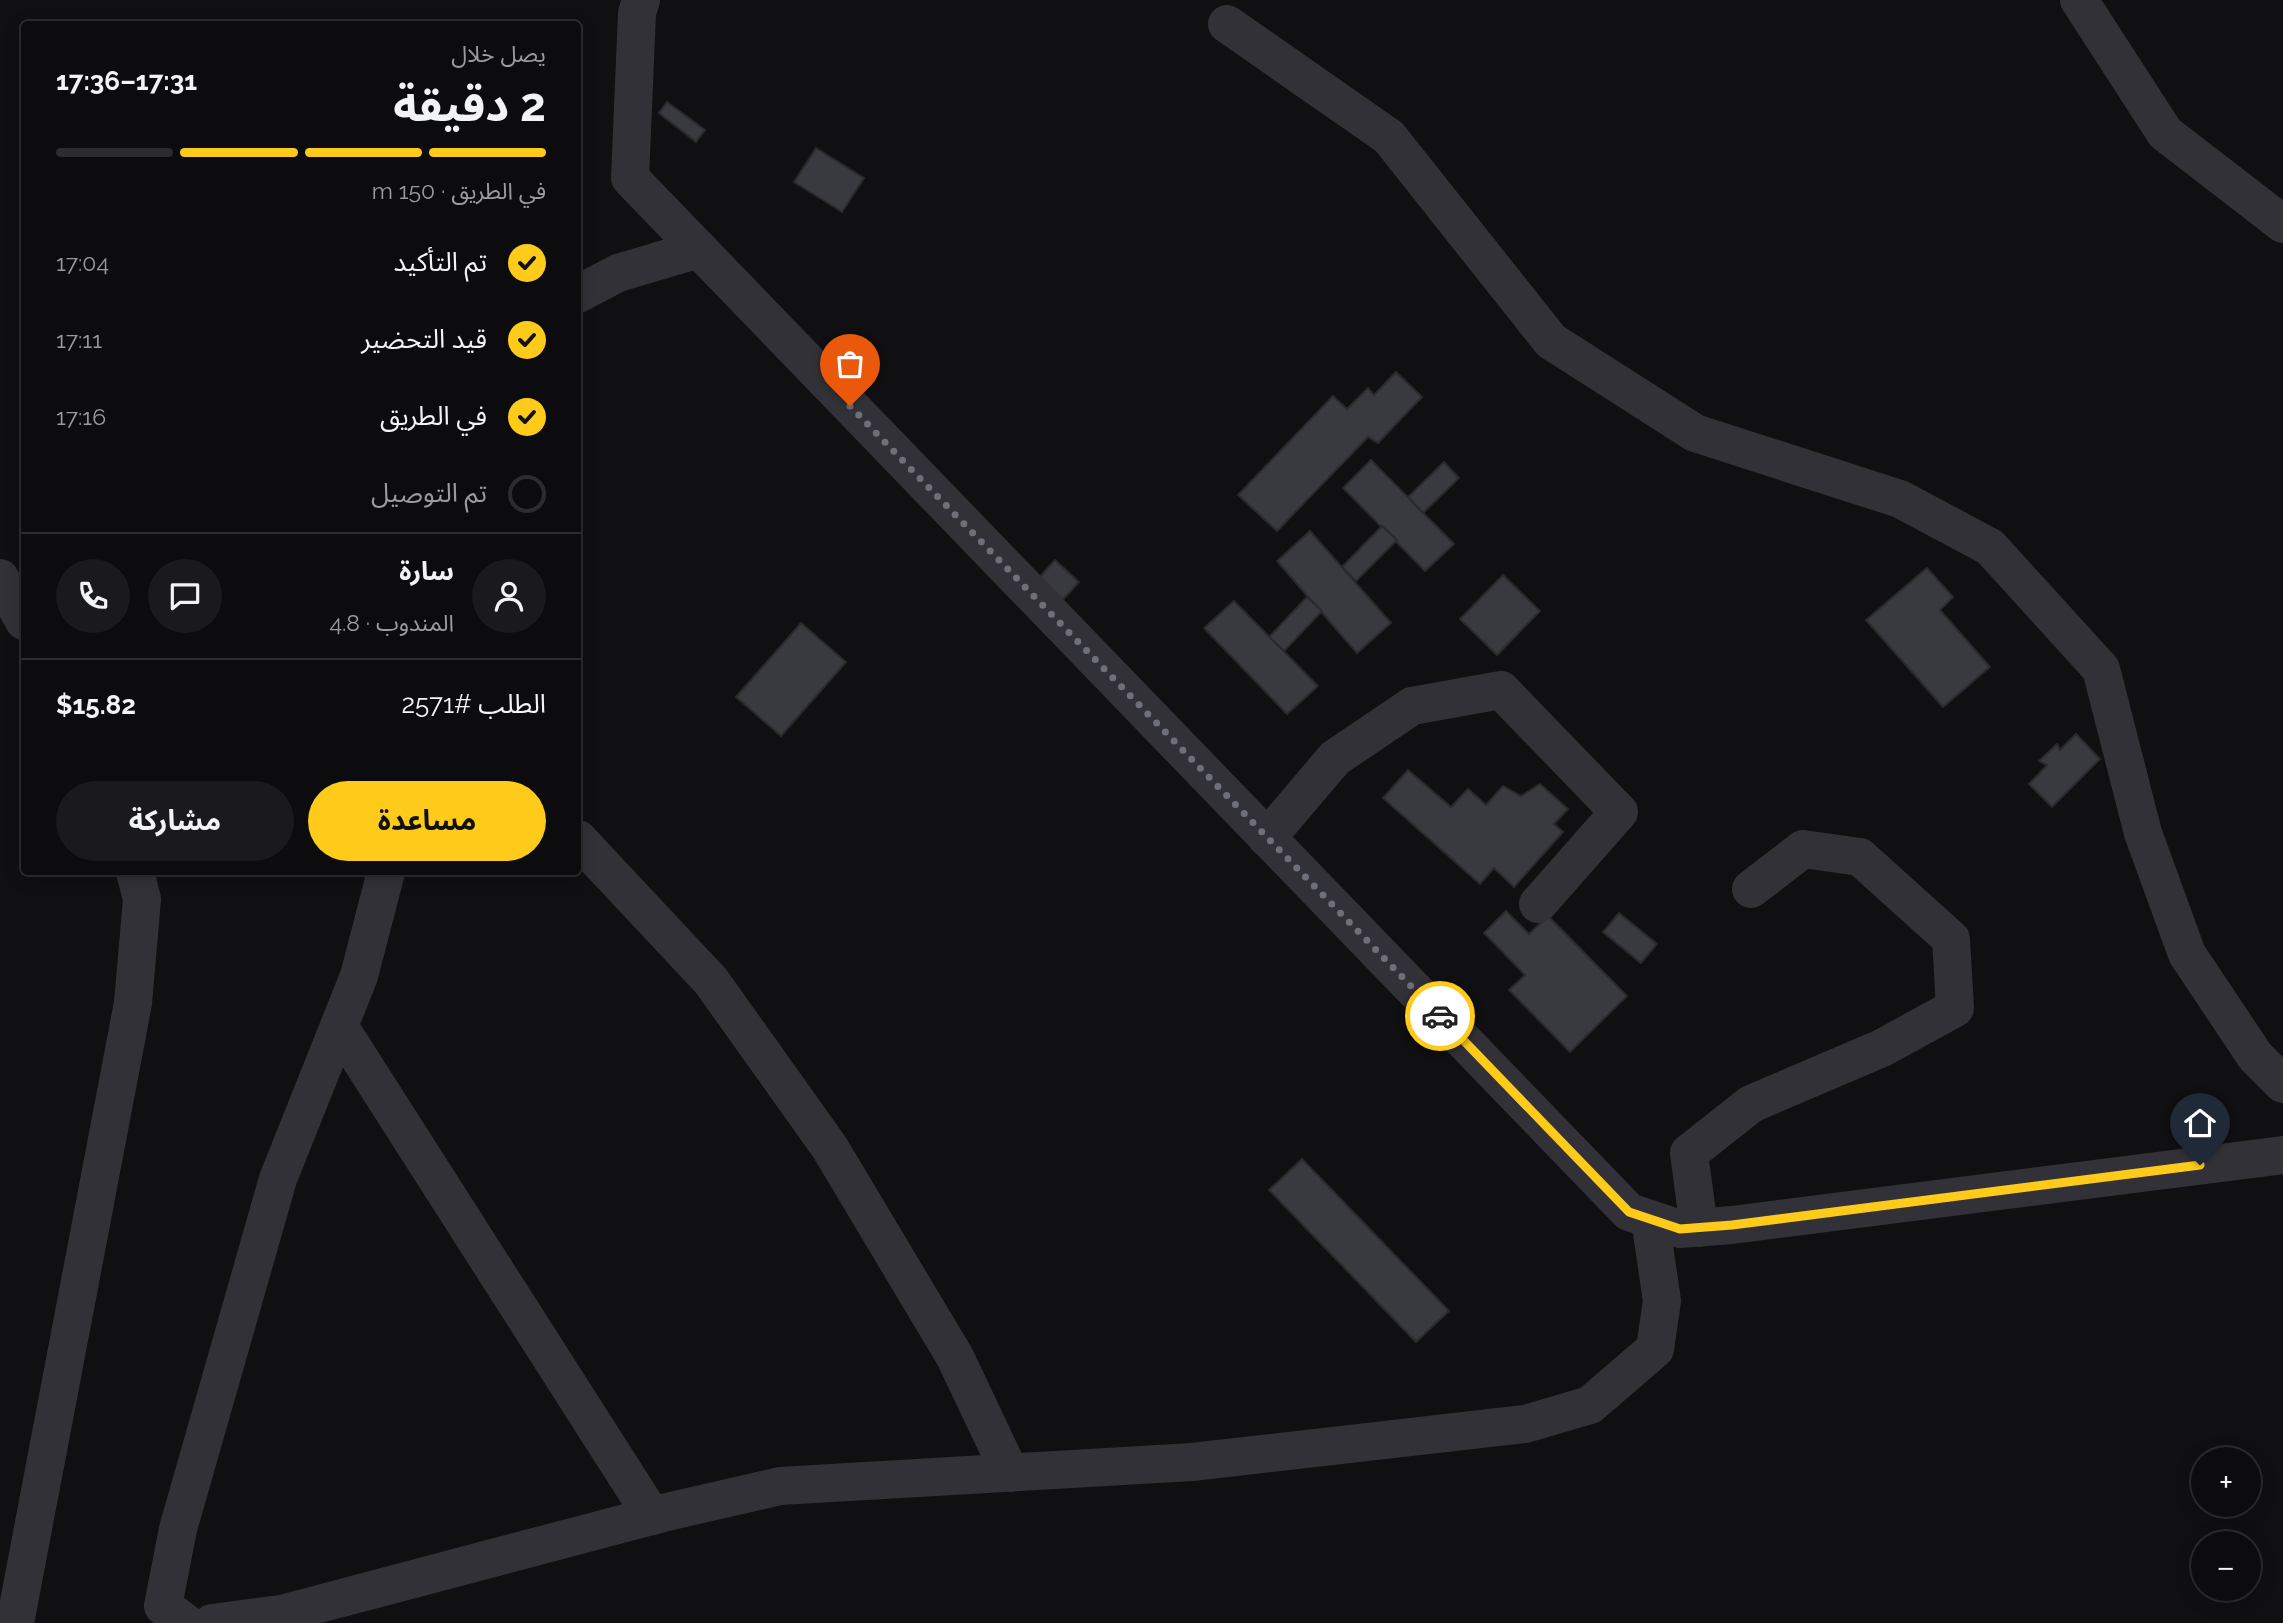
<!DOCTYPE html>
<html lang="ar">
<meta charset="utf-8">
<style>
body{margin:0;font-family:Raleway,"Noto Sans Arabic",sans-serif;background:#1a1a1c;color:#f1f3f6;direction:rtl;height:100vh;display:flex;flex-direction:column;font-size:26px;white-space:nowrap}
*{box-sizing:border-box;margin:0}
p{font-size:23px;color:#9a9b9e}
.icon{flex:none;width:38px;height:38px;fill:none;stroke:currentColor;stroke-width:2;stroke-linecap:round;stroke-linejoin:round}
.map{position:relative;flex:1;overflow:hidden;direction:ltr}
.panel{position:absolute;left:21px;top:21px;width:560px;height:854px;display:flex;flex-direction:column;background:#0c0c0e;border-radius:7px;box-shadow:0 4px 18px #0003,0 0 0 2px #2c2c2e;direction:rtl}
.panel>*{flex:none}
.buttons{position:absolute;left:2191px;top:1447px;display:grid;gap:14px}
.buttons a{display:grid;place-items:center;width:70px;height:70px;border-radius:50%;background:#0c0c0e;box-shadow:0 4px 18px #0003,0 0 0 2px #2c2c2e;font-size:35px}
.pin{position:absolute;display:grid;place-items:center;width:60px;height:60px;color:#fff;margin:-72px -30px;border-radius:50% 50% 50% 0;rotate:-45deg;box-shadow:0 0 7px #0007}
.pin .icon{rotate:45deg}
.courier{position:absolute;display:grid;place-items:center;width:70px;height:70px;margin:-35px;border:5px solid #ffcb1a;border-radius:50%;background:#fff;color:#222;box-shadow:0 2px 9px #0007}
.headline em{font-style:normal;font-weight:700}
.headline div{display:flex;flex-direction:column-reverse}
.headline{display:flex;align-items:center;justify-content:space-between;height:119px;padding:0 35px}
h1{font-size:46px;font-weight:700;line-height:52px}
.bar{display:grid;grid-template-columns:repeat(4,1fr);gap:10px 7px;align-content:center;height:84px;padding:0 35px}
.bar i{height:9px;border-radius:5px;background:#2c2c2e}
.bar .selected{background:#ffcb1a}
.bar p{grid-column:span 4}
.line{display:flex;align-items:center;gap:18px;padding:0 35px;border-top:2px solid #2c2c2e}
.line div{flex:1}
.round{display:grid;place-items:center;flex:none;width:74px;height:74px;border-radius:37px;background:#1a1a1c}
ol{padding:0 35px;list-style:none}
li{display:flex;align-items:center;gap:21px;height:77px}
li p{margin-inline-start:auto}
li .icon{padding:7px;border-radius:50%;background:#ffcb1a;color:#111;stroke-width:4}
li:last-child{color:#9a9b9e}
li i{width:38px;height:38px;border:4px solid #2c2c2e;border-radius:50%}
.cta{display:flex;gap:14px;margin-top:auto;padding:14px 35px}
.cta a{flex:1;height:80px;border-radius:42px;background:#ffcb1a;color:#111;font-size:28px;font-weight:700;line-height:80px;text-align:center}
.cta a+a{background:#1a1a1c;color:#f1f3f6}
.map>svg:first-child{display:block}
.building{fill:#393a40;stroke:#2a2a2e;stroke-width:2}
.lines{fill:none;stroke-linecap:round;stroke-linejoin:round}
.minor{stroke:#313137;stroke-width:38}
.done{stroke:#6d707b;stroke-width:7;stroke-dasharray:0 12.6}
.route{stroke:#ffcb1a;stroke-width:9}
</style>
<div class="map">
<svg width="2283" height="1623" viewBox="0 0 2283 1623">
<rect width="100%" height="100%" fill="#101012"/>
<!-- building -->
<g class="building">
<path d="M667,102L705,130L696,142L659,113Z"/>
<path d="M816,148L864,178L842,212L794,182Z"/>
<path d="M1396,372L1422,397L1378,443L1368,437L1277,531L1238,495L1333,396L1347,409L1368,388L1374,395Z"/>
<path d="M1371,460L1454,544L1425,571L1343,488Z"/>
<path d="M1444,462L1459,478L1423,513L1408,497Z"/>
<path d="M1382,526L1397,540L1356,581L1342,567Z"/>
<path d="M1310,531L1391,623L1357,653L1277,561Z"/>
<path d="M1055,560L1079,582L1059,604L1035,582Z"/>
<path d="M1927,568L1953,597L1940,610L1990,667L1943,707L1866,620Z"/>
<path d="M1503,575L1540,611L1497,655L1460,619Z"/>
<path d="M1307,597L1322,611L1284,651L1269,637Z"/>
<path d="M1234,601L1318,686L1287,714L1204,628Z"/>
<path d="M801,623L846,662L781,736L736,697Z"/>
<path d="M2076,734L2100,759L2052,807L2029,784L2047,765L2039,761L2057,744L2060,750Z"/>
<path d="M1408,770L1451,807L1468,789L1486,805L1503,786L1521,796L1540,784L1568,809L1554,824L1563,832L1514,887L1494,868L1480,884L1383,798Z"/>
<path d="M1506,911L1529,934L1548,916L1627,996L1570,1052L1509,990L1525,975L1484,933Z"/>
<path d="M1619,913L1657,944L1641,963L1603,932Z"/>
<path d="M1302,1159L1449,1311L1416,1342L1269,1190Z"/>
</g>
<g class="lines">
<!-- minor -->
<g class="minor">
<path d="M641,0L637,13L630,178L1629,1212L1680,1229L1732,1225L2283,1155"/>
<path d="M2079,0L2165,133L2283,224"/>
<path d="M1227,24L1389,137L1551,341L1695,433L1900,499L1990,547L2101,669L2143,833L2187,954L2255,1056L2283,1084"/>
<path d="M578,294L618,273L699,249"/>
<path d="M0,578L24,621"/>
<path d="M1267,838L1335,758L1412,706L1501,690L1619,812L1538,904"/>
<path d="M578,839L711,981L830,1148L955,1357L1010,1473"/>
<path d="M339,1026L652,1516"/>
<path d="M1699,1228L1689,1153L1751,1104L1882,1048L1955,1008L1951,939L1860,857L1803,849L1751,889"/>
<path d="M15,1623L133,1003L142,899L135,872"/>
<path d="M186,1623L163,1606L178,1529L278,1179L359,976L386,872"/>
<path d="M212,1623L281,1614L667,1512L780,1486L1192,1462L1525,1424L1590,1405L1655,1349L1662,1301L1650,1219"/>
</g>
</g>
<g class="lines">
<!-- done -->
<path class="done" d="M850,406L1440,1016"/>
<!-- route -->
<path class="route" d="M1440,1016L1629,1212L1680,1229L1732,1225L2200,1165"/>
</g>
</svg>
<div class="buttons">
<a>+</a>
<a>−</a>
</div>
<div class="pin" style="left:850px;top:406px;background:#ea580c"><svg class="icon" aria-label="bag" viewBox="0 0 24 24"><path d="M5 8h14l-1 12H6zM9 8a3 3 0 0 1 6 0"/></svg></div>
<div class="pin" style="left:2200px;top:1165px;background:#1f2937"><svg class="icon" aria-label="home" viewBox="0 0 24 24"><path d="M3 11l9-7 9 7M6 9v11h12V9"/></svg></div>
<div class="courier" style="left:1440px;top:1016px"><svg class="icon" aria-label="car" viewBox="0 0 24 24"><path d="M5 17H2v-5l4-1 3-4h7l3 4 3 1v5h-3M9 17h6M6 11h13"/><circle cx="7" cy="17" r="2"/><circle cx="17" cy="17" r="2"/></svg></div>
<section class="panel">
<div class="headline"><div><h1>2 دقيقة</h1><p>يصل خلال</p></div><em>17:31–17:36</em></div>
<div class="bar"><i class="selected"></i><i class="selected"></i><i class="selected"></i><i></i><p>في الطريق · 150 m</p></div>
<ol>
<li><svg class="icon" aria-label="check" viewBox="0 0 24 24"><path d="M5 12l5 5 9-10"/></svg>تم التأكيد<p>17:04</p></li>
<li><svg class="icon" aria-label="check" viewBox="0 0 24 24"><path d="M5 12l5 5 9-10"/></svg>قيد التحضير<p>17:11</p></li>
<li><svg class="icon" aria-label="check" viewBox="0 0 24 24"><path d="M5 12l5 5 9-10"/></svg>في الطريق<p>17:16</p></li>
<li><i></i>تم التوصيل</li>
</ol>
<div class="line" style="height:126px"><a class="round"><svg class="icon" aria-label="person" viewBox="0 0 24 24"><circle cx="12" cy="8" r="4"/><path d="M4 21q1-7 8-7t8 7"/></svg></a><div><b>سارة</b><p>المندوب · 4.8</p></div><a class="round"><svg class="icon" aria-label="chat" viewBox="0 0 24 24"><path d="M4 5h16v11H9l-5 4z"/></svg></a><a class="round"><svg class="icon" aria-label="phone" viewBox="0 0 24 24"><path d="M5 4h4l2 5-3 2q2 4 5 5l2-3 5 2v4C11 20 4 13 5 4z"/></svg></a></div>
<div class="line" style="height:91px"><div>الطلب #2571</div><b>$15.82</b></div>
<div class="cta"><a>مساعدة</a><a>مشاركة</a></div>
</section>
</div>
